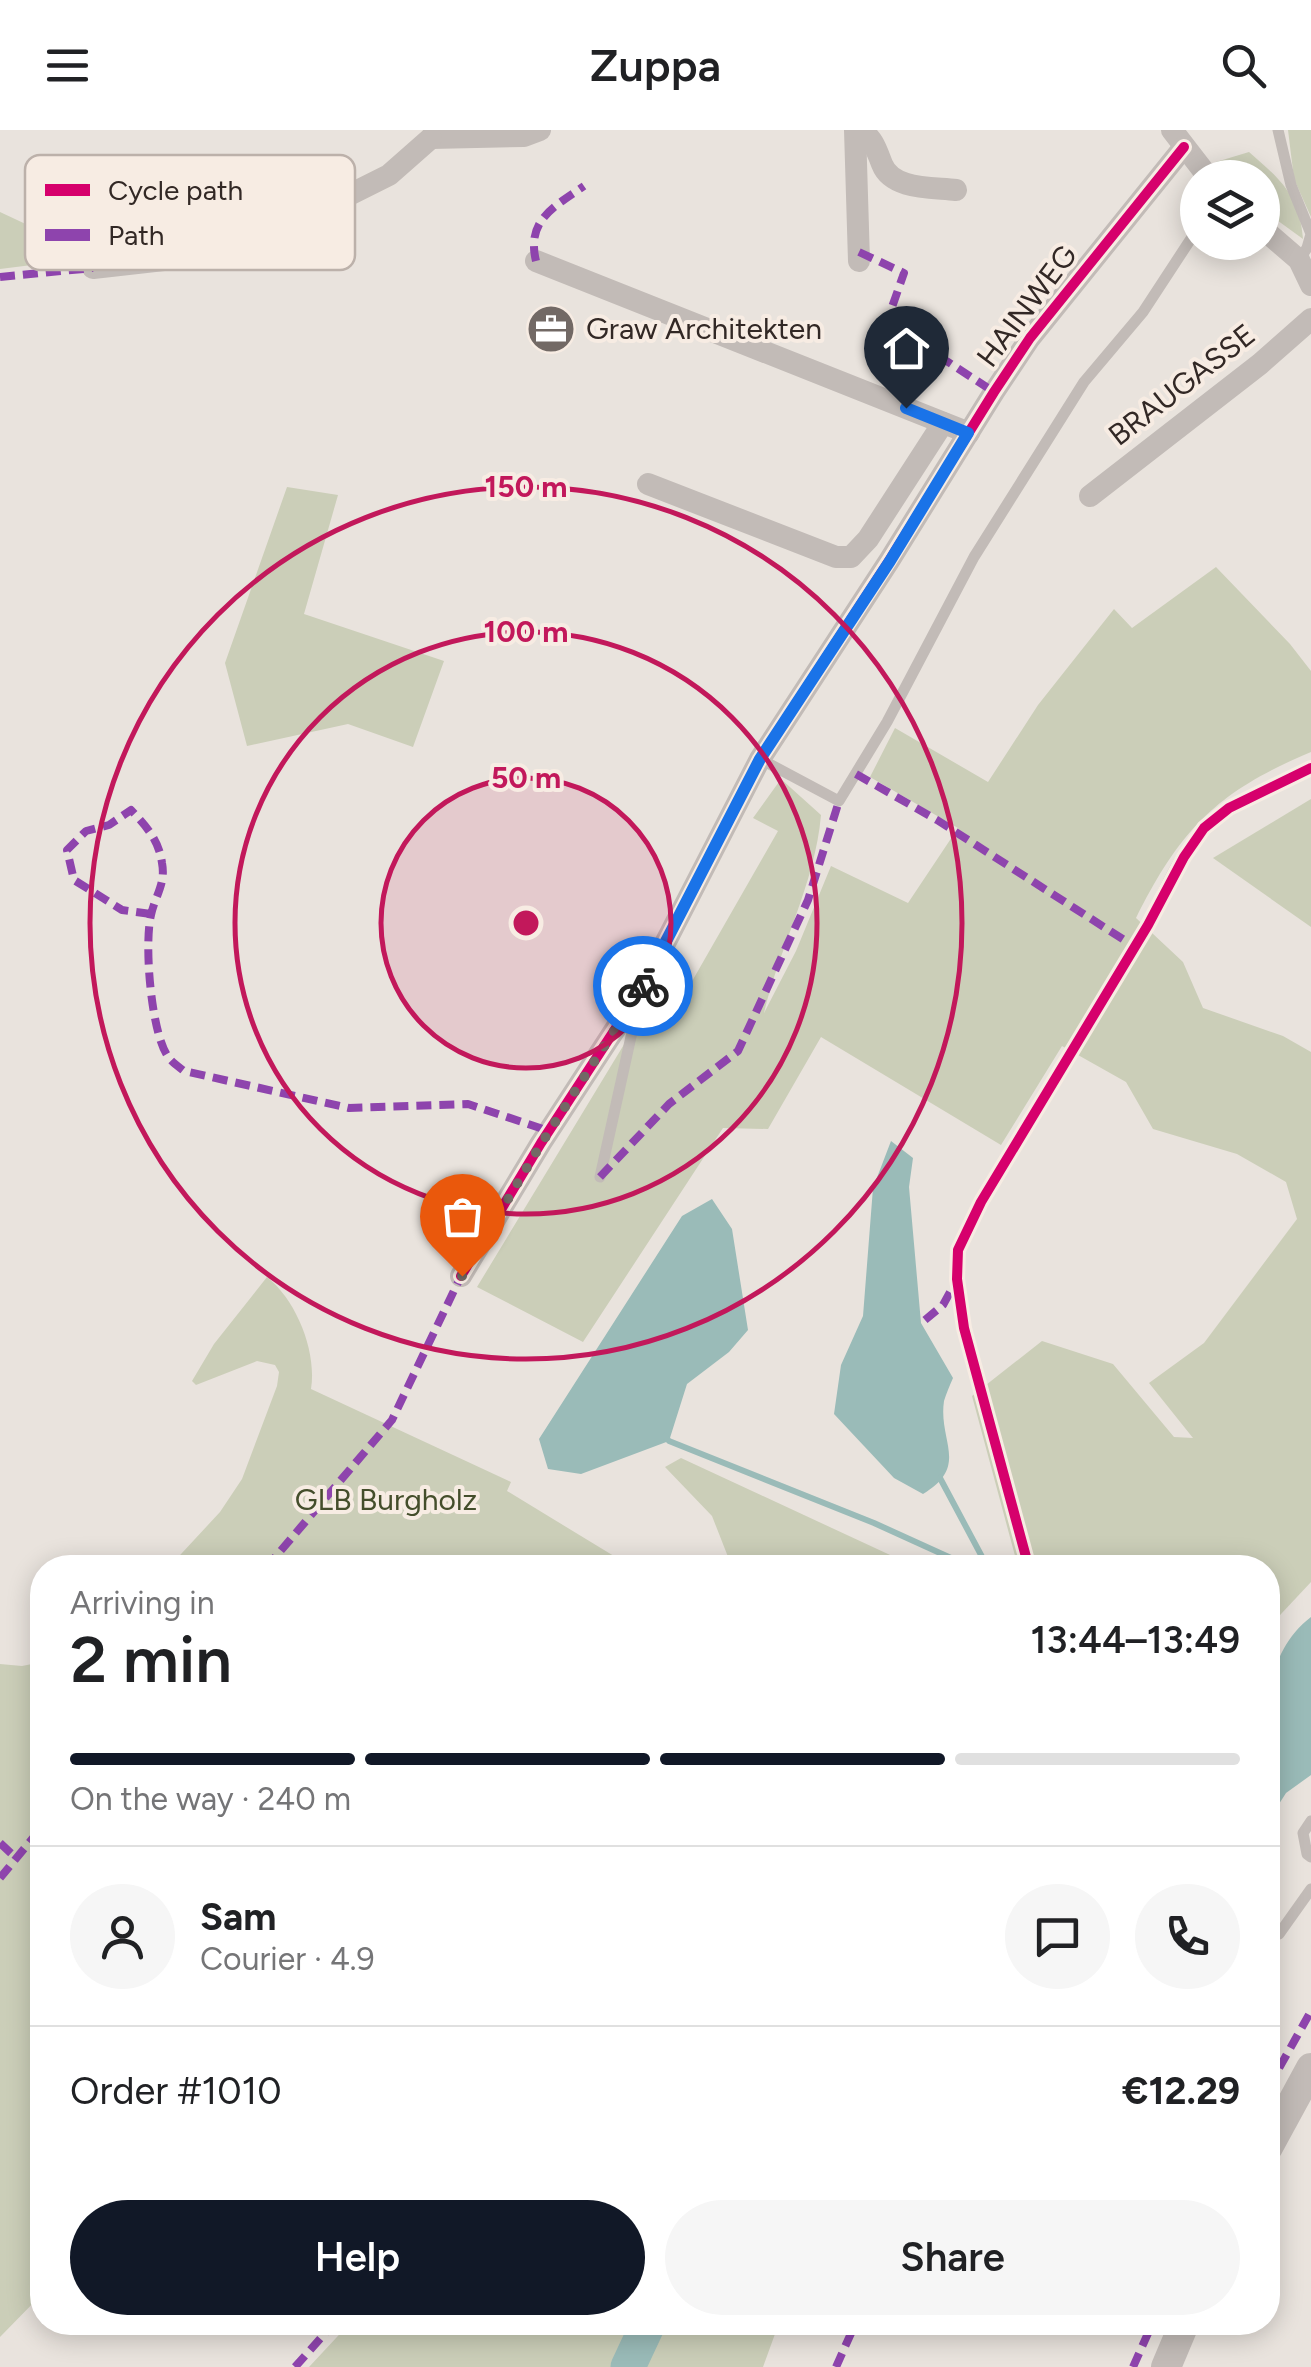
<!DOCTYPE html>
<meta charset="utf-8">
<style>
body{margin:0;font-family:Figtree,sans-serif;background:#f6f6f6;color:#202124;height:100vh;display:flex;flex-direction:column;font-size:38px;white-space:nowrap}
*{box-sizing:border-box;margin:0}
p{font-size:32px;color:#757577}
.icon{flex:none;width:55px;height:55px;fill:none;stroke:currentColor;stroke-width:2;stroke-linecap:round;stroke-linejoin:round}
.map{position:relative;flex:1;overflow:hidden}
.sheet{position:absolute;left:30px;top:1425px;width:1250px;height:780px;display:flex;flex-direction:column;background:#fff;border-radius:40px;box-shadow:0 5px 25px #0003}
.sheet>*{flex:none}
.fabs{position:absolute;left:1180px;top:30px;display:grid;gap:20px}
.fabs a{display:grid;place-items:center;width:100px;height:100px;border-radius:50%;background:#fff;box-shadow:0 5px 25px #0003;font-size:50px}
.pin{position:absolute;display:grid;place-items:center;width:85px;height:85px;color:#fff;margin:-102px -42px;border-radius:50% 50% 50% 0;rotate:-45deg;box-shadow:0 0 10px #0007}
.pin .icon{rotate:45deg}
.courier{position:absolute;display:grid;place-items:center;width:100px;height:100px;margin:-50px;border:8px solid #1a73e8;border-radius:50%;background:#fff;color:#222;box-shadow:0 2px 12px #0007}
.overview em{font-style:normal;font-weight:600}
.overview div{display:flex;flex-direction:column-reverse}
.overview{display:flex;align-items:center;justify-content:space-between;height:170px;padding:0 40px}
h1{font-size:65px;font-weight:600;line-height:75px}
.bar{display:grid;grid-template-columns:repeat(4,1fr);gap:15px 10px;align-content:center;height:120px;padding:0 40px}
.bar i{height:12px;border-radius:8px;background:#e0e0e0}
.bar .current{background:#111827}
.bar p{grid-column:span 4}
.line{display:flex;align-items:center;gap:25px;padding:0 40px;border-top:2px solid #e0e0e0}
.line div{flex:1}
.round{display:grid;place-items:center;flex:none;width:105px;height:105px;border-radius:52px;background:#f6f6f6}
.cta{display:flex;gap:20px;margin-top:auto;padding:20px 40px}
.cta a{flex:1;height:115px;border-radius:60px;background:#111827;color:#fff;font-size:40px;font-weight:600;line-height:115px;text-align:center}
.cta a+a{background:#f6f6f6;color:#202124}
header{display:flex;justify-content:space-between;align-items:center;height:130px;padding:0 40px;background:#fff;font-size:45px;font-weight:600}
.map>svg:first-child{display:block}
.green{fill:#cbceb8}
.water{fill:#9abbb8}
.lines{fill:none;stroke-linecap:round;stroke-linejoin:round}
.stream{stroke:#9abbb8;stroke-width:6}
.river{stroke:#9abbb8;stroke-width:35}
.service{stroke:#c2bbb7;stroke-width:11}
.minor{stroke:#c2bbb7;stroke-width:22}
.tertiary{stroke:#c2bbb7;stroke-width:30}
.quiet{stroke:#8e44ad;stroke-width:8;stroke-dasharray:15 8;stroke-linecap:butt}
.cycleway-casing{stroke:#f7ece3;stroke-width:16}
.cycleway{stroke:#d6006c;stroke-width:10}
.done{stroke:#726965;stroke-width:10;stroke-dasharray:0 18}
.route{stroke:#1a73e8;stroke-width:12}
.ring{fill:none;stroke:#c2185b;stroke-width:5}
.labels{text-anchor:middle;stroke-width:8;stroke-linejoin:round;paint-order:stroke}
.street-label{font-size:30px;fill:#322825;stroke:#f7ece3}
.poi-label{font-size:30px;fill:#322825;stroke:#f7ece3;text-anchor:start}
.park-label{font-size:30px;fill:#444e2b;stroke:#f7ece3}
.key{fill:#f7ece3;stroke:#bcb1aa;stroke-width:2.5}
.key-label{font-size:28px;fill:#322825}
.centre{fill:#c2185b;stroke:#f7ece3;stroke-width:5}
.ring-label{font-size:30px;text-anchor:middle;font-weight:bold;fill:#c2185b;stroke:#f7ece3;stroke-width:8;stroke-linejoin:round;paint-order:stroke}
</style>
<header><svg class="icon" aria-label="menu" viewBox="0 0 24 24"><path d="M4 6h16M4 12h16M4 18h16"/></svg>Zuppa<svg class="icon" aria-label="search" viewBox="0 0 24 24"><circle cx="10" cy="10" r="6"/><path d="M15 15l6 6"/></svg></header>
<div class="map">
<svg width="1311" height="2237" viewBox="0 0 1311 2237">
<rect width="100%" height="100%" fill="#e9e3dd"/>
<!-- green -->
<g class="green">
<path d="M1288,0H1311V87L1294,49Z"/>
<path d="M1249,22C1280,49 1300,65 1303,109L1263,80L1262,48L1230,47L1216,32Z"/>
<path d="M0,82L96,127L0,139Z"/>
<path d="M287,357L338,365L304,484L444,531L413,617L348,594L247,616L225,533Z"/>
<path d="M1216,437L1290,514L1311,541V622C1218,661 1181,698 1136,788L1183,832L1203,878L1283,906L1311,922V1452L1268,1498V1438L1018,1437L972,1266L1042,1211L1113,1234L1174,1307L1193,1308L1149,1253L1204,1213L1297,1089L1286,1052L1237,1024L1153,999L1126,952L1062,916L1001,1015L821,907L768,999L723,998L583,1212L477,1157L637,893L663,902L778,701L753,688L781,649L821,685C815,754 779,818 764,883L796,821L831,736L908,773L958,698L870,647L895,598L988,652L1038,575L1114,479L1132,498Z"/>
<path d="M1311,669V797L1213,728Z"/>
<path d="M267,1147C297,1171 317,1222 311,1259L511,1352L507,1361L632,1437H169L220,1382L242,1349L277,1256L279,1242L275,1235L257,1231L196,1255L192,1251L214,1214Z"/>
<path d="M681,1328L916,1437H732L712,1386L665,1337Z"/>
<path d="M42,1532V2164L0,2207V1534L22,1536Z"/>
<path d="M350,2193V2192L779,2193L763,2237H309Z"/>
</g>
<!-- water -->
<g class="water">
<path d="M891,1011L913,1028L909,1057L921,1193L953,1248C950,1255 946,1264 944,1271C938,1311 970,1336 923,1364L894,1348L834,1284L841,1235L863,1186L873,1058Z"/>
<path d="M712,1069L732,1099L748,1200L729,1222L687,1254L669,1311L581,1344L548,1339L539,1309L682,1086Z"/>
<path d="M1311,1487V1645L1286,1663L1268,1691C1267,1624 1251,1533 1311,1487Z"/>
</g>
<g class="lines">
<!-- stream -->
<g class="stream">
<path d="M665,1306L669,1311L874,1393L973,1438"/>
<path d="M940,1348L988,1438"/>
</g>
<!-- river -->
<path class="river" d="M628,2237L649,2192"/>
<!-- service -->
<g class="service">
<path d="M1278,0L1291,55L1311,104L1307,118L1299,130"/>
<path d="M760,629L839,671L887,592L974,427L1084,252L1143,182L1198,98"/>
<path d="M1135,817C1158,779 1174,726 1207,695C1236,669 1276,655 1311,638"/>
<path d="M600,1047L638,875"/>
<path d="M1311,1691L1303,1703L1307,1724L1311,1727"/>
<path d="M1279,1804L1311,1759"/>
</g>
<!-- minor -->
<g class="minor">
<path d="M855,0L859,131"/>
<path d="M861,0C874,10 876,19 882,34C892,60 932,57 956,60"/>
<path d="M1172,0L1209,48"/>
<path d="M431,8L524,6L540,0"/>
<path d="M1262,98L1299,130L1311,155"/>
<path d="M536,131L969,303"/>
<path d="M93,138L208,125L265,107L389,45L431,8"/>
<path d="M648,354L836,427H851L868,409L943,293"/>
<path d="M1090,366L1260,234L1311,189"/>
<path d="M461,1146L541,1013L642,858L760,629L889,431L994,262L1030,208L1184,17"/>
</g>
<!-- tertiary -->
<g class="tertiary">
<path d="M1268,2017L1311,1938"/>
<path d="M1166,2237L1185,2192"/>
</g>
<!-- quiet -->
<g class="quiet">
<path d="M859,122L904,143L891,180L890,194L994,262"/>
<path d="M536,131C526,90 554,77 584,56"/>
<path d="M0,147L93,138"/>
<path d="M856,644L937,690L1135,817L1131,824"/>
<path d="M151,784L122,780L74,750L67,720L86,701L109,695L131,680C146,696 159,710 162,733C166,754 155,766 151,785C144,814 151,900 167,925C170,931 179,937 184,941L349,978L468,974L549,1001"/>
<path d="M600,1047L669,974L738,921L808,770L839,671"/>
<path d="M925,1190L943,1175L955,1153"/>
<path d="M266,1438L392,1290L461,1146"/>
<path d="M0,1713L16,1728"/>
<path d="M0,1748L42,1697"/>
<path d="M1268,1958L1311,1881"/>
<path d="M295,2237L335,2192"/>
<path d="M836,2237L856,2192"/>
<path d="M1133,2237L1153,2192"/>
</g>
<!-- cycleway casing -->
<g class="cycleway-casing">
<g id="cycleway">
<path d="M461,1146L541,1013L642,858L760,629L889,431L994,262L1030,208L1184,17"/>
<path d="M1029,1438L964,1198L957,1149L958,1120L981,1072L1148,795L1184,727L1204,698L1229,678L1311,638"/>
</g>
</g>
<!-- cycleway -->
<use href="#cycleway" class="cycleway"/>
</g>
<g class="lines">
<!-- done -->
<path class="done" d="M462,1146L541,1014L643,856"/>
<!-- route -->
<path class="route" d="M643,856L760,629L890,431L968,303L906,278"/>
</g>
<!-- distance rings -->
<circle cx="526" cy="793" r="145" fill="#c2185b" fill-opacity=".12"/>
<g class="ring">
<circle cx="526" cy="793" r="145"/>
<circle cx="526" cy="793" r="291"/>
<circle cx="526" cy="793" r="436"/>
</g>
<!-- icons -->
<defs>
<g id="office-disc" transform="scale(2.5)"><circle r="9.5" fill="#726965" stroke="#f7ece3"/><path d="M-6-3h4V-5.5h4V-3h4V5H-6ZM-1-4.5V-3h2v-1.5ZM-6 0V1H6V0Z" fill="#fff"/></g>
</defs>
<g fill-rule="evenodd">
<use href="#office-disc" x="551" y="199"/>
</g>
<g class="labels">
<!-- street labels -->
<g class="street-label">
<text transform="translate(1027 176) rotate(-53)" y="10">HAINWEG</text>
<text transform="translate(1182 255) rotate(-38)" y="10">BRAUGASSE</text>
</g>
<!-- poi labels -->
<g class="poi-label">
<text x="586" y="209">Graw Architekten</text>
</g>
<!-- park labels -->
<g class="park-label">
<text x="386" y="1380">GLB Burgholz</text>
</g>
</g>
<!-- legend -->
<rect x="25" y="25" width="330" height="115" rx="15" class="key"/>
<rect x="45" y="54" width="45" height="12" fill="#d6006c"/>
<rect x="45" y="99" width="45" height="12" fill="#8e44ad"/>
<g class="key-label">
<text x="108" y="70">Cycle path</text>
<text x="108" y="115">Path</text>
</g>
<circle cx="526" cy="793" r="15" class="centre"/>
<g class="ring-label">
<text x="526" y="367">150 m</text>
<text x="526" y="512">100 m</text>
<text x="526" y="658">50 m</text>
</g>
</svg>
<div class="fabs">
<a><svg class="icon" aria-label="layers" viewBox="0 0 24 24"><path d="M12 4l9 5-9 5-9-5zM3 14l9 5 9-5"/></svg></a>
</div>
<div class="pin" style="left:462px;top:1146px;background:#ea580c"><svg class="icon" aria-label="bag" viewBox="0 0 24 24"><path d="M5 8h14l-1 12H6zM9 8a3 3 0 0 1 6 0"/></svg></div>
<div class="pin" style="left:906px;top:278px;background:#1f2937"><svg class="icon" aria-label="home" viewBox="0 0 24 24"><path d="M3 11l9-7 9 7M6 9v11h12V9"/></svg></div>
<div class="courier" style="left:643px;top:856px"><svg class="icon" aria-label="bike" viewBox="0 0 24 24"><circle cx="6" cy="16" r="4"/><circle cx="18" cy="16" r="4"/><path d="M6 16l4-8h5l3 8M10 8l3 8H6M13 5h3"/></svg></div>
<section class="sheet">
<div class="overview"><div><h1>2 min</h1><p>Arriving in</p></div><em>13:44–13:49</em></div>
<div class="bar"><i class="current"></i><i class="current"></i><i class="current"></i><i></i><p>On the way · 240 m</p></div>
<div class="line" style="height:180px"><a class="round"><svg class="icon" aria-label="person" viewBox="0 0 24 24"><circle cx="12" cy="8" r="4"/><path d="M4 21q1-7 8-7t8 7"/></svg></a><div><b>Sam</b><p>Courier · 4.9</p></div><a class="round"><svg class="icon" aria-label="chat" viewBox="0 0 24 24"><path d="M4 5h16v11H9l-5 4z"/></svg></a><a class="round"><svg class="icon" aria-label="phone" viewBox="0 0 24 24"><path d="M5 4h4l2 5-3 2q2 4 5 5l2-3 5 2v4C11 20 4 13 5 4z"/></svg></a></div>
<div class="line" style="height:130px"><div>Order #1010</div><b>€12.29</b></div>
<div class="cta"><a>Help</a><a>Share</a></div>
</section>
</div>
